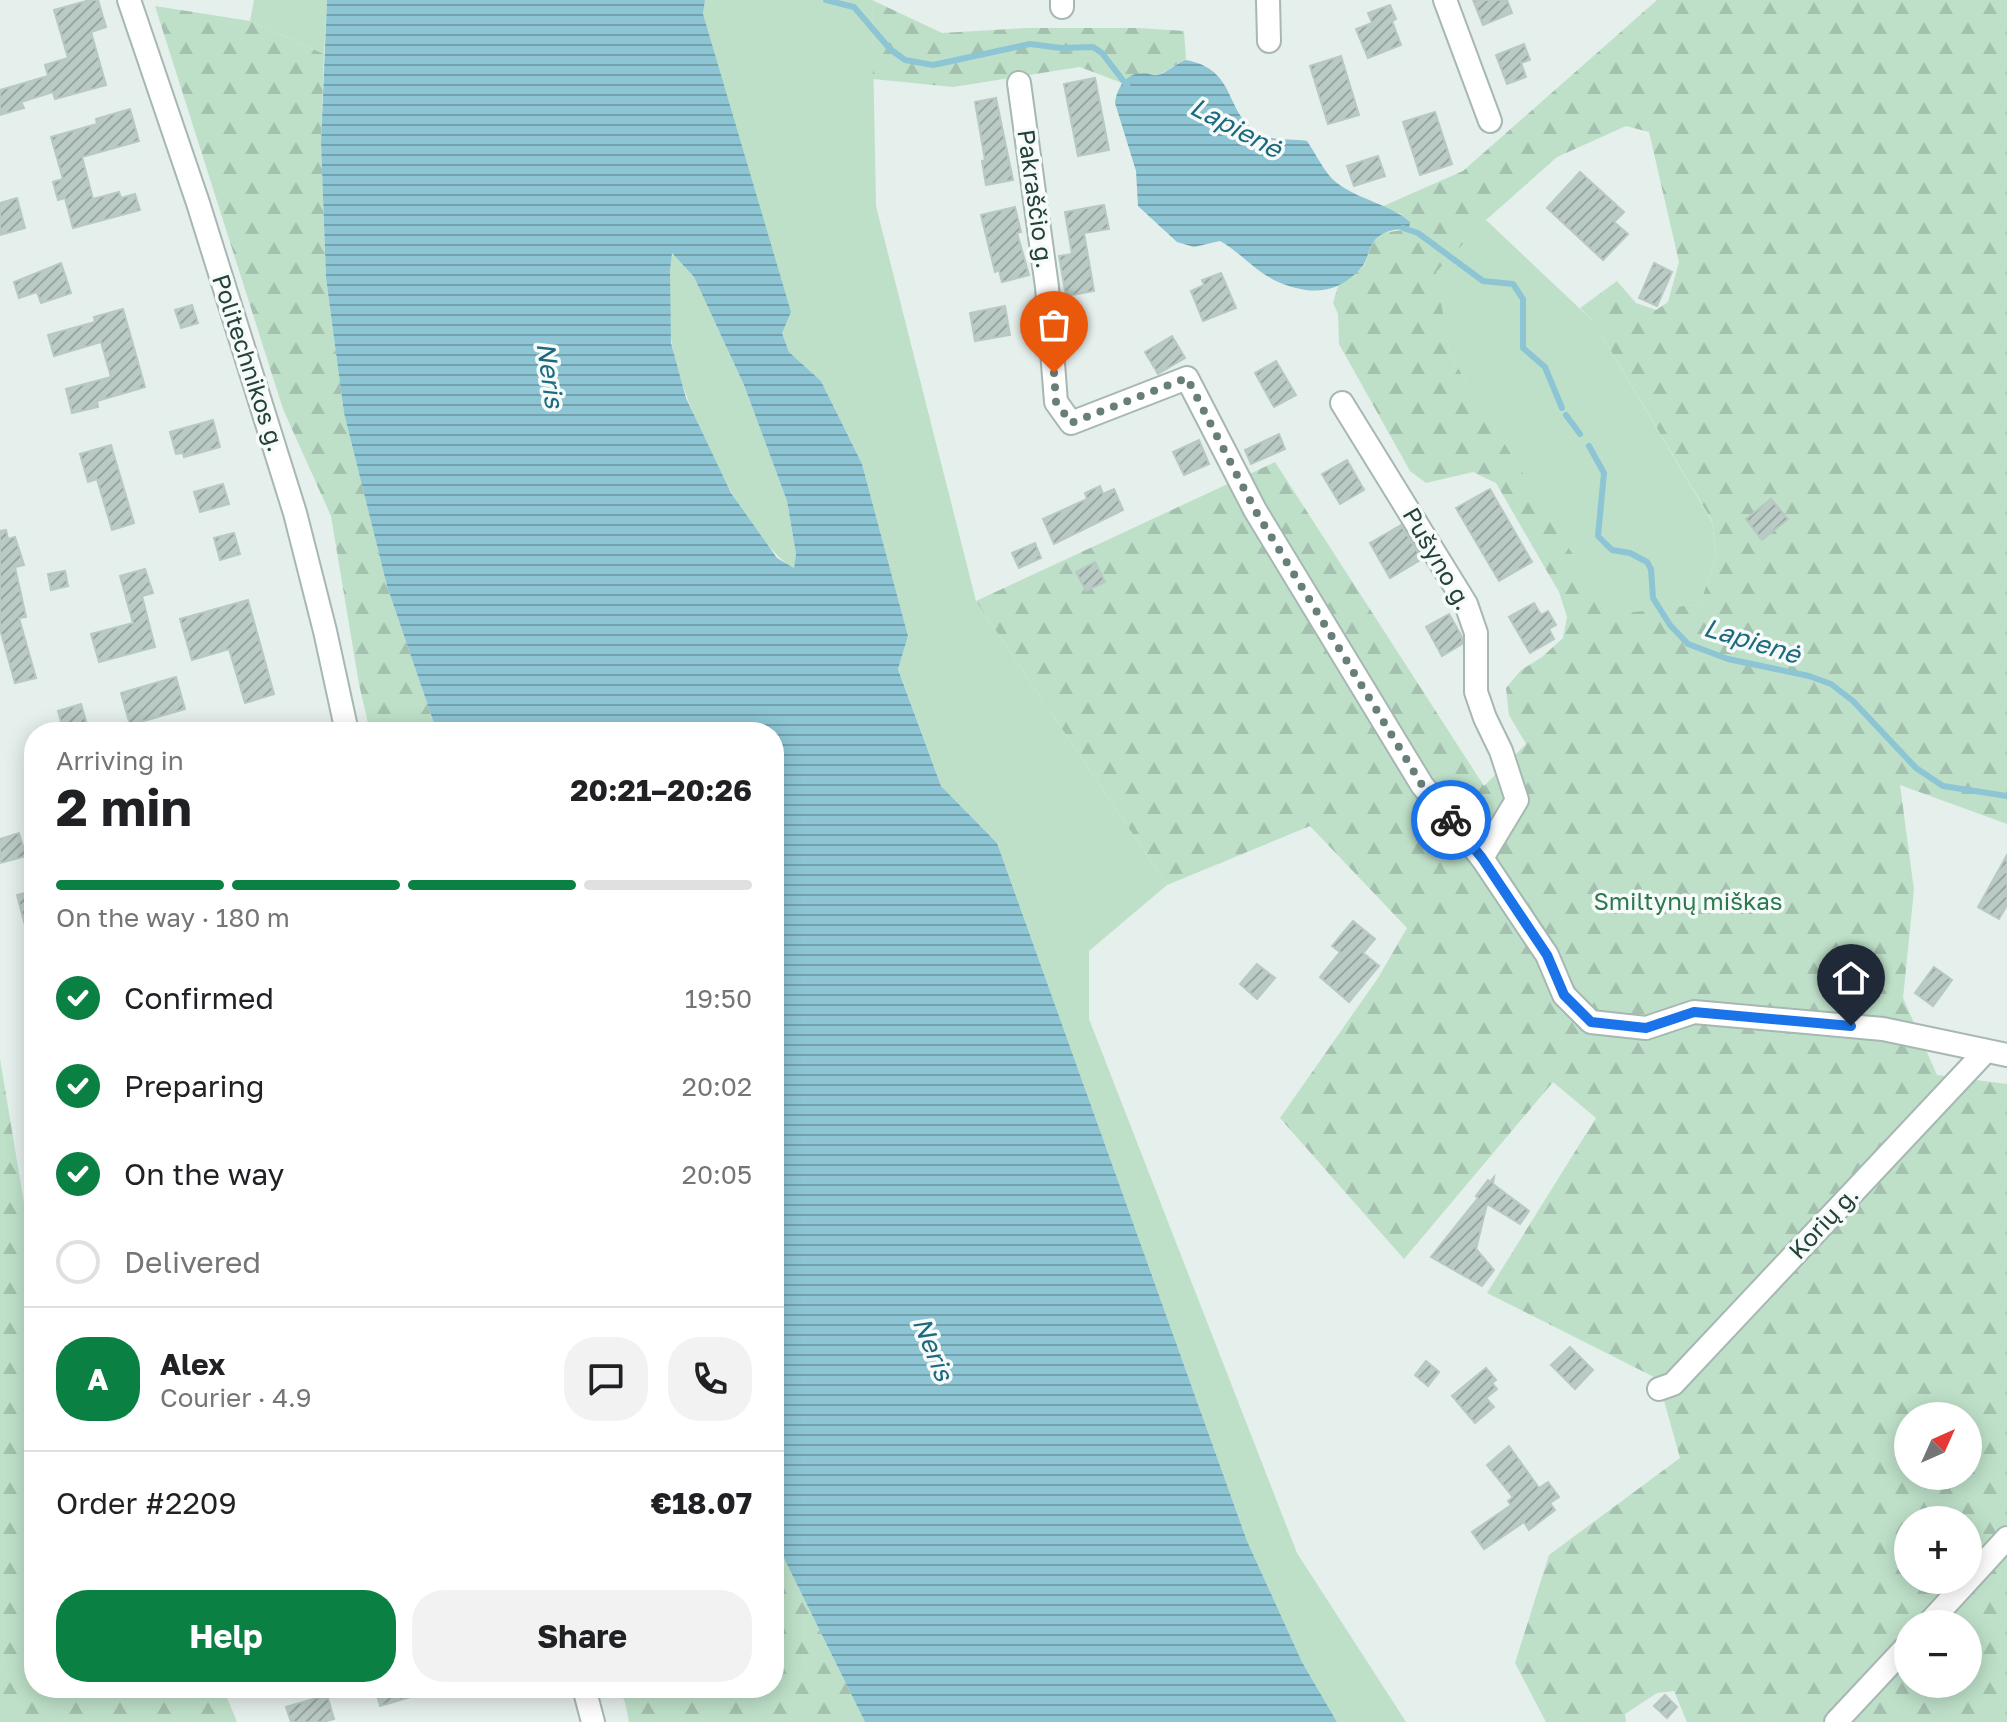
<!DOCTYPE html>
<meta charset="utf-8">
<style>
body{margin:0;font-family:"Golos Text",sans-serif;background:#f2f2f2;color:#202124;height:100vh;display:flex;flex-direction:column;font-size:30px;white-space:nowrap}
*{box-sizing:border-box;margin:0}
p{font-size:26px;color:#757577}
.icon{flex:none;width:44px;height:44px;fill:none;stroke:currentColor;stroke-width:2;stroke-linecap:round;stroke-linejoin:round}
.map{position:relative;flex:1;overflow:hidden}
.drawer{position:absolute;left:24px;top:722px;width:760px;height:976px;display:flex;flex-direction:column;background:#fff;border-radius:32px;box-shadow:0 4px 20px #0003}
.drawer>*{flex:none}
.needle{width:52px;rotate:45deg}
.buttons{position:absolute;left:1894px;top:1402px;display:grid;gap:16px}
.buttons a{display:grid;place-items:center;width:88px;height:88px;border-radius:50%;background:#fff;box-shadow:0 4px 20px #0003;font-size:40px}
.pin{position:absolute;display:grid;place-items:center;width:68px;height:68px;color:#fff;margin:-82px -34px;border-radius:50% 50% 50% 0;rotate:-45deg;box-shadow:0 0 8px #0007}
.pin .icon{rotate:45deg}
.courier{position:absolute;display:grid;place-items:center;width:80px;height:80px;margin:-40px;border:6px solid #1a73e8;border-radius:50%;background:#fff;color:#222;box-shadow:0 2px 10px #0007}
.head em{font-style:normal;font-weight:700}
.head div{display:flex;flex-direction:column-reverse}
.head{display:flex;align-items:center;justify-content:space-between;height:136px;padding:0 32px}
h1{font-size:52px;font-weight:700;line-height:60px}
.bar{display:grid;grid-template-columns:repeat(4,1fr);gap:12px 8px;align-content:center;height:96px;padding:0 32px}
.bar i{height:10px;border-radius:6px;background:#e0e0e0}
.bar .selected{background:#0b8043}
.bar p{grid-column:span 4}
.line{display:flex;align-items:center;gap:20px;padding:0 32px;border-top:2px solid #e0e0e0}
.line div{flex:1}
.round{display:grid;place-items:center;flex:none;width:84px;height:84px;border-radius:32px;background:#f2f2f2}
ol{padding:0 32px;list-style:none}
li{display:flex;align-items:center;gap:24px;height:88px}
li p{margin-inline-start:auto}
li .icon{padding:8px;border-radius:50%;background:#0b8043;color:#fff;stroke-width:4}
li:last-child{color:#757577}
li i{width:44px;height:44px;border:4px solid #e0e0e0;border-radius:50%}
.cta{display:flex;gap:16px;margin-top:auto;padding:16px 32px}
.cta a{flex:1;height:92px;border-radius:32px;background:#0b8043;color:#fff;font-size:32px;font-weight:700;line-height:92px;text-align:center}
.cta a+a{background:#f2f2f2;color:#202124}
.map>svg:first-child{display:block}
.grass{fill:#bee0c9}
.forest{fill:url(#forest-firs);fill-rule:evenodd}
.water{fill:url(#water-rules);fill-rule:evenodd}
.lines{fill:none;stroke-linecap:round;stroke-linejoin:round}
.stream{stroke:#8dc5d4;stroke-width:6}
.building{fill:url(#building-hatch);stroke:#b7c9c2;stroke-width:2}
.street-casing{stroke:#a7b7b3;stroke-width:26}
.street{stroke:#fff;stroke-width:22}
.done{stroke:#687e79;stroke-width:8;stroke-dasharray:0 14.4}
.route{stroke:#1a73e8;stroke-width:10}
.labels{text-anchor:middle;stroke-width:7;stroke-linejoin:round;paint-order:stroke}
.street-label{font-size:24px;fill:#24413b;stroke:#f6fbf9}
.park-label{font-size:24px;fill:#2d794e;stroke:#f6fbf9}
.water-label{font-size:26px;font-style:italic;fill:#1c6a7f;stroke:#f6fbf9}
</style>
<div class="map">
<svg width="2007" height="1722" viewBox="0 0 2007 1722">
<defs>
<pattern id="forest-firs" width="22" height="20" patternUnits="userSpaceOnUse" patternTransform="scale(2)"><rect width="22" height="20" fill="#bee0c9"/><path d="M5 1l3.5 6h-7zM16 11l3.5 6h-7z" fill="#a3c1ae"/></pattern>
<pattern id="water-rules" width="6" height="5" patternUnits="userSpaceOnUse" patternTransform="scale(2)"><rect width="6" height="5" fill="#8dc5d4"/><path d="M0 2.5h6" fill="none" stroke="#73a2ad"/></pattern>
<pattern id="building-hatch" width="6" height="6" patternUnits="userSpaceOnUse" patternTransform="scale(2)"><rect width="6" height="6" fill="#bacac4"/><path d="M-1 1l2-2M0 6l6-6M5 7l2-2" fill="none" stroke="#97a6a0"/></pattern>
</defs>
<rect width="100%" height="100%" fill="#e5efeb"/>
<!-- grass -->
<g class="grass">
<path d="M254,0H327L324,54L250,21Z"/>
<path d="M705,0H872L876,206L976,601L1167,885L1089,951V1019L1297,1553L1406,1722H1337L1302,1662L1247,1541L997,843L941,786L898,668L908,636L862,464L821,381L789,352L782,333L703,14Z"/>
<path d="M1486,220L1594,322L1712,522L1716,557L1700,604L1610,616L1450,355L1435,272Z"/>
<path d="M671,252L694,277L744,385L787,501L796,555L794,569C742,535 683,406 672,345C667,316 668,281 671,252Z"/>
</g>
<!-- forest -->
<g class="forest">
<path d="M872,0L942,33L1026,28H1138L1184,31L1186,60C1176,63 1171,69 1162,73C1145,81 1142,65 1122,83L1080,67L953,87L873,79Z"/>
<path d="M1657,0H2007V824L1900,785L1914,890L1903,998L1937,1075L2007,1084V1722H1687L1674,1691L1657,1693L1625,1714L1626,1722H1546L1515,1663L1549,1555L1680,1458L1658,1379L1487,1293L1596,1118L1553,1082L1404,1259L1280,1118L1378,978L1407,928L1310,826L1167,885L976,601L1275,462L1484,786L1526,744L1509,715L1506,688L1521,670L1542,657L1563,638L1567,617L1559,592L1496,483L1473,472L1426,483L1410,471L1339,344L1338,314L1333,303L1338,286L1364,266L1372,243L1383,233L1408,229L1401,214L1381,207L1463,171ZM1626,126L1649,132L1679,262L1668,302L1656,310L1636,303L1617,281L1580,308L1594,322L1712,521L1716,557L1700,604L1610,615L1450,355L1436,272L1486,220L1557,157ZM1908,1416H1968V1476H1908ZM1908,1520H1968V1580H1908ZM1908,1624H1968V1684H1908Z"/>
<path d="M155,6L250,21L324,54L321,143L326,278L344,413L387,586L437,732H370L359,684L331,516L283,409Z"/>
<path d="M0,1059L26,1215L34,1235V1688H223L237,1722H0Z"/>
<path d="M774,1538L865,1722H629L625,1702L618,1688H774Z"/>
</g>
<!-- water -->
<g class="water">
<path d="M327,0H705L703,14L791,312L782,333L789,352L821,381L862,464L908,636L898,669L941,786L997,843L1247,1541L1302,1662L1337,1722H865L774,1538V732H437L387,586L344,413L326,278L321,143ZM672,253L694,277L744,385L787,501L796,554L794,568L777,558L731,493L686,398L671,343L670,270Z"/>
<path d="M1186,60C1238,70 1223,111 1258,133C1272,142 1291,138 1307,141C1316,154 1325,174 1337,183C1359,200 1390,204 1410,222L1409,229C1390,229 1376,232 1369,251C1367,257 1365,264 1361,268C1336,296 1308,295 1276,281C1255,271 1240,252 1220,241L1194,247L1177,242L1138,206L1136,171L1115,103C1117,88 1126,72 1144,73C1151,73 1150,76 1157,75C1166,74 1176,63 1186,60Z"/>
</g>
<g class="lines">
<!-- stream -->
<g class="stream">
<path d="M826,0L854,7L890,49L905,60L933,65L1030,44L1061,48L1093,47L1102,53L1128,87"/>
<path d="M1403,228L1418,233L1483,281L1513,284L1523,299V348L1545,367L1562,408"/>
<path d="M1566,415L1580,434"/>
<path d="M1589,446L1604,473L1598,536L1612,550L1630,553L1647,562L1651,569L1653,598L1670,625L1688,644L1728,659L1809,676L1831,684L1853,701L1916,768L1943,786L2007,796"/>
</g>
</g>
<!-- building -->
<g class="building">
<path d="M90,0H98L106,27L91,32L106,85L55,99L53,92L21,102L24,108L0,115V90L48,76L45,65L68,58L54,10Z"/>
<path d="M1473,0H1507L1512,13L1483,25Z"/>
<path d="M1390,5L1396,19L1392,21L1401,45L1368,58L1356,29L1372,23L1368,13Z"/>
<path d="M1524,44L1530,60L1521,63L1526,77L1507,84L1496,55Z"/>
<path d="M1341,56L1359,115L1328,124L1310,66Z"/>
<path d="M1095,78L1109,150L1078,156L1064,84Z"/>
<path d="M996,98L1013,180L986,185L982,161L985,160L975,102Z"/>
<path d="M130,109L139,141L82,157L93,199L119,192L121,198L135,194L140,210L73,228L65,198L58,200L53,182L63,179L51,137L97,124L96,119Z"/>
<path d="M1435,112L1452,164L1420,175L1403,122Z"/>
<path d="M1378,156L1385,176L1354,186L1347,166Z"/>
<path d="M1580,172L1624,212L1614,222L1628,234L1603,260L1547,208Z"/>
<path d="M17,198L25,228L0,235V203Z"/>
<path d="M1104,205L1109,229L1084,233L1094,291L1066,296L1059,256L1072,254L1065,212Z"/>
<path d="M1015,207L1021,232L1017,233L1029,275L1002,282L999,270L995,272L981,215Z"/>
<path d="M61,263L71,293L41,303L37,292L19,298L14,282Z"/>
<path d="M1654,263L1672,272L1657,306L1639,298Z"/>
<path d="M1221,273L1236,308L1203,321L1191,291L1204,285L1202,280Z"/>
<path d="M192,305L198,323L181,328L175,310Z"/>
<path d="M1005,306L1010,335L975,341L970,313Z"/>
<path d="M123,309L145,387L97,401L98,407L72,413L66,389L111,377L101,342L54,356L48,335L95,322L94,317Z"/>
<path d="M1172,336L1185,358L1158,374L1145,352Z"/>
<path d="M1276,361L1296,395L1274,407L1255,373Z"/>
<path d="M213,420L220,447L184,457L183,453L176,454L170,432Z"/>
<path d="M1279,434L1285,449L1251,464L1245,450Z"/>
<path d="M1199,440L1209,464L1184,475L1173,452Z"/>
<path d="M111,445L134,523L112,530L97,479L88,482L80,454Z"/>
<path d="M1347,460L1364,490L1340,504L1322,474Z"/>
<path d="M223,484L229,504L200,512L194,492Z"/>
<path d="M1100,486L1103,494L1114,489L1123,510L1054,544L1043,519L1087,499L1085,493Z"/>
<path d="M1490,489L1532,562L1499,581L1456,508Z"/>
<path d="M1771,499L1788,519L1762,540L1746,519Z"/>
<path d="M1401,525L1422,559L1390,578L1370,543Z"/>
<path d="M6,530L8,539L15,537L24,565L15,567L26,617L19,618L36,678L15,683L0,629V531Z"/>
<path d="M234,533L240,554L220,560L214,538Z"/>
<path d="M1035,543L1041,558L1019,568L1012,553Z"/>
<path d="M1095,562L1105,582L1086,591L1076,572Z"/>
<path d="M145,569L153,593L142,596L155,647L99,662L91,634L133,623L120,576Z"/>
<path d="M65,571L68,586L51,590L48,574Z"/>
<path d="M248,600L274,694L245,703L229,649L192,660L180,619Z"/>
<path d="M1534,603L1541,615L1548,611L1556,625L1549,629L1554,639L1530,653L1509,617Z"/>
<path d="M1449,614L1462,637V644L1442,656L1426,627Z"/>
<path d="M176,677L185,709L130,725L121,693Z"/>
<path d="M81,704L88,728L64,732L58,711Z"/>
<path d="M19,833L26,856L0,863V839Z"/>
<path d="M2007,855V905L1999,919L1978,907Z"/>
<path d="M34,891V939L29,940L17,895Z"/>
<path d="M1353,921L1375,939L1363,953L1379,966L1349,1002L1320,977L1340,952L1332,946Z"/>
<path d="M1257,964L1275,978L1257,999L1240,984Z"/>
<path d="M1934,967L1952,980L1933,1006L1915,993Z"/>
<path d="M1494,1177L1493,1184L1529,1211L1520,1224L1487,1204L1476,1249L1494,1270L1482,1286L1431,1257L1478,1198L1476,1196L1488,1180L1490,1182Z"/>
<path d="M1570,1347L1593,1370L1575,1389L1551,1365Z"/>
<path d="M1426,1361L1439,1372L1428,1386L1415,1375Z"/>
<path d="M1486,1368L1496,1380L1492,1383L1497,1389L1486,1398L1494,1407L1475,1423L1452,1396Z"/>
<path d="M1509,1446L1539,1488L1548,1482L1559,1497L1550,1503L1555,1510L1529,1530L1524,1522L1484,1549L1472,1532L1511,1505L1508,1501L1513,1497L1487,1465Z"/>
<path d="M375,1688H426L427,1692L380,1706Z"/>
<path d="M327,1695L334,1719L323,1722H291L286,1707Z"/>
<path d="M1665,1695L1677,1707L1667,1718L1654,1706Z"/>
</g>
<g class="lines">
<!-- street casing -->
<g class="street-casing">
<g id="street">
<path d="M129,0L198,203L295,513L325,631L347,732"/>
<path d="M1062,0V7"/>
<path d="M1268,0L1269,41"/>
<path d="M1445,0L1490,121"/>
<path d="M1019,83L1047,287L1056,402L1071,423L1187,378L1255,510L1422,785L1482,858L1547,955L1564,995L1591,1022L1646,1028L1694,1012L1883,1029L2007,1055"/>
<path d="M1342,403L1466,604L1476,633V692L1485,718L1501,751L1517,800L1482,858"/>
<path d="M1659,1389L1673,1384L1985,1052"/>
<path d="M1928,1624L2007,1538"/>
<path d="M584,1688L593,1722"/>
<path d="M1836,1722L1908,1645"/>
</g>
</g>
<!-- street -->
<use href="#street" class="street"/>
</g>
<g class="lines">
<!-- done -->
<path class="done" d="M1054,373L1056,402L1071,423L1187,378L1255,510L1422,785L1451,820"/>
<!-- route -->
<path class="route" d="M1451,820L1482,858L1547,955L1564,995L1591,1022L1646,1028L1694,1012L1851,1026"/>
</g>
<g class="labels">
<!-- street labels -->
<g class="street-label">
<text transform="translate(1035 199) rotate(82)" y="8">Pakraščio g.</text>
<text transform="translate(248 363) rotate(72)" y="8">Politechnikos g.</text>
<text transform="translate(1437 559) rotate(60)" y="8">Pušyno g.</text>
<text transform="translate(1824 1223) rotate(-47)" y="8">Korių g.</text>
</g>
<!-- park labels -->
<g class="park-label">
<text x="1688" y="910">Smiltynų miškas</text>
</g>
<!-- water labels -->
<g class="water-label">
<text transform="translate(1236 128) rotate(28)" y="9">Lapienė</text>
<text transform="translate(550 375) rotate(82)" y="9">Neris</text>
<text transform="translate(1752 641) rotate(17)" y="9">Lapienė</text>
<text transform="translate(933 1349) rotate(68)" y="9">Neris</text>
</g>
</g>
</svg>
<div class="buttons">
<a><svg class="needle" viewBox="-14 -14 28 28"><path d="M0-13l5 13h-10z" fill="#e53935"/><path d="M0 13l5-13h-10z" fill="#757577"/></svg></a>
<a>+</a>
<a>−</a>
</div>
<div class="pin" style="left:1054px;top:373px;background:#ea580c"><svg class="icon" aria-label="bag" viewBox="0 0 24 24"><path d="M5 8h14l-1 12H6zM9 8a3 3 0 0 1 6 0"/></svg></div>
<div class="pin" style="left:1851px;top:1026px;background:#1f2937"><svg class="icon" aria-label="home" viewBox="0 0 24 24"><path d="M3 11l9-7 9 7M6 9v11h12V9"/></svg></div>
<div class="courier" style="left:1451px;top:820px"><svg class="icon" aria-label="bike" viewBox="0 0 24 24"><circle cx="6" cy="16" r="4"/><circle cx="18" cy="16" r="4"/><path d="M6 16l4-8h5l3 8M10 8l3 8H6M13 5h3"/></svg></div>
<section class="drawer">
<div class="head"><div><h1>2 min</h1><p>Arriving in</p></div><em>20:21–20:26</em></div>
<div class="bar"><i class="selected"></i><i class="selected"></i><i class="selected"></i><i></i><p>On the way · 180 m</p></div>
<ol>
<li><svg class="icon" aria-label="check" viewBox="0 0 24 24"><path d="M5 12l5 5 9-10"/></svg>Confirmed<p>19:50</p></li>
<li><svg class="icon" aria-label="check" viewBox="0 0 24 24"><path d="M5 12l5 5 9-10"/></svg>Preparing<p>20:02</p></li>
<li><svg class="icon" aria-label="check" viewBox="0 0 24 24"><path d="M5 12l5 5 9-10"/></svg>On the way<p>20:05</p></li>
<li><i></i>Delivered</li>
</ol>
<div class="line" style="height:144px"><b class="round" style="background:#0b8043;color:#fff">A</b><div><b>Alex</b><p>Courier · 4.9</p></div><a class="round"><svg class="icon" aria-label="chat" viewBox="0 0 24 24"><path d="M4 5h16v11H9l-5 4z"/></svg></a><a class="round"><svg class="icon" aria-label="phone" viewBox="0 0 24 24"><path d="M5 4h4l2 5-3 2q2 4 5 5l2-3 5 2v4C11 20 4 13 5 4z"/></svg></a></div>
<div class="line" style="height:104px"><div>Order #2209</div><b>€18.07</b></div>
<div class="cta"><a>Help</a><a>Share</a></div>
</section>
</div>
